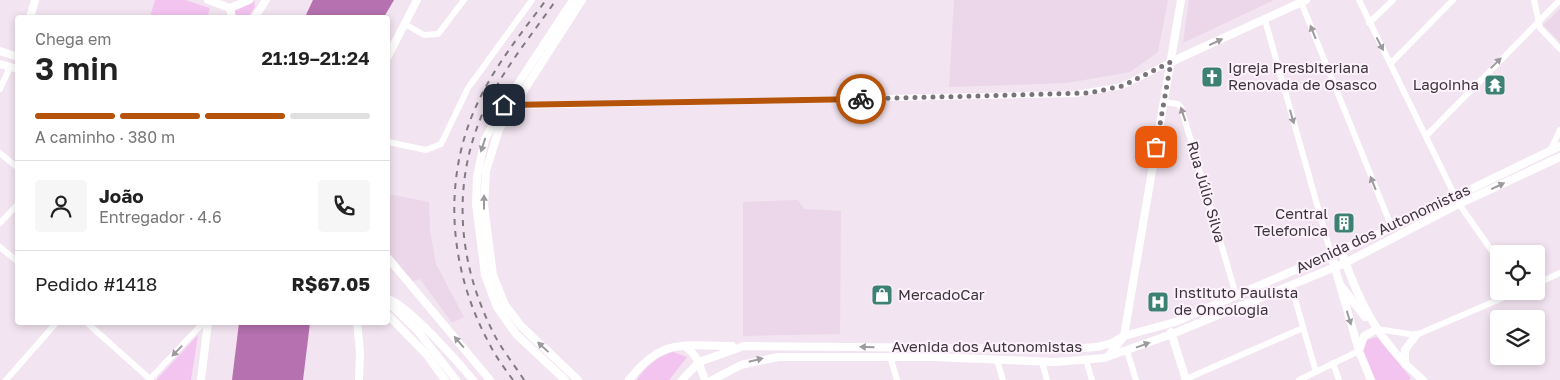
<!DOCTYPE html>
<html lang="pt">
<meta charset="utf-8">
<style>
body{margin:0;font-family:"Golos Text",sans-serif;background:#f6f6f6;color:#222;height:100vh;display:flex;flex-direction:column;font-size:19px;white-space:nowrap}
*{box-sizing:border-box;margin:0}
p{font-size:16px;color:#767676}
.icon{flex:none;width:28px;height:28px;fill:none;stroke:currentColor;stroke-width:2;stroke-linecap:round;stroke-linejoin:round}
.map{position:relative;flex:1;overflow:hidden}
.drawer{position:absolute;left:15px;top:15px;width:375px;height:310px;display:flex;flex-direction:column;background:#fff;border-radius:5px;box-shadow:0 2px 8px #0003}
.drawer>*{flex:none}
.controls{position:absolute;left:1490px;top:245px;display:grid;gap:10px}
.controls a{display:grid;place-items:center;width:55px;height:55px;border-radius:5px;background:#fff;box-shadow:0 2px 8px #0003;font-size:25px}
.pin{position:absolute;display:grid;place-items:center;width:42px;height:42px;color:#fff;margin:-21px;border-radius:10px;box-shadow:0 2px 8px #0006}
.courier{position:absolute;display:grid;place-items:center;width:50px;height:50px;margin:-25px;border:4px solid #b45309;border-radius:50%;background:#fff;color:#222;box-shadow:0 1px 6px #0007}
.headline em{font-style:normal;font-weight:600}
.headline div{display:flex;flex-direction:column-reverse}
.headline{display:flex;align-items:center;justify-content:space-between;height:85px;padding:0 20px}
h1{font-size:32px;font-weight:600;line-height:38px}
.bar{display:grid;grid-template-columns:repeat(4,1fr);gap:8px 5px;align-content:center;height:60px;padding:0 20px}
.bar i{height:6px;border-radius:4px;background:#e0e0e0}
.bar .selected{background:#b45309}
.bar p{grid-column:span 4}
.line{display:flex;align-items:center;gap:12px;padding:0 20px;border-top:1px solid #e0e0e0}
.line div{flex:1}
.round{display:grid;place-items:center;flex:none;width:52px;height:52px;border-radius:5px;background:#f6f6f6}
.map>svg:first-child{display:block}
.built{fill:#ebd7e9}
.green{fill:#f4c4f0}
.water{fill:#b571b0}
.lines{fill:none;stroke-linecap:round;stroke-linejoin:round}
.minor{stroke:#fff;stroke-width:6}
.major{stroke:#fff;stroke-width:8}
.rail{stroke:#827a82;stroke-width:2;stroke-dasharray:6 6;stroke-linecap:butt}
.oneway{fill:#9d9a9d}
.done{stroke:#7b737a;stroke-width:5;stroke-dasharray:0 9}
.route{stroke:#b45309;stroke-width:6}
.labels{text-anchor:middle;stroke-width:4;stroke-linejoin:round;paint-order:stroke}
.poi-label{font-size:15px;fill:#3b363b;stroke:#fdf2fc;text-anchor:start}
.street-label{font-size:15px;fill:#3b363b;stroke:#fdf2fc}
</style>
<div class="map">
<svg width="1560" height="380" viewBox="0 0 1560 380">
<rect width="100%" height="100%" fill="#f2e4f0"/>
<!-- built -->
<g class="built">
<path d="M954,0H1168L1158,52L1130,72L1067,83L949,87Z"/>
<path d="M1189,0H1274L1183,43Z"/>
<path d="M1560,9V42L1543,25Z"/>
<path d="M388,194L429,202L430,231L436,264L464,317L452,323L420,279L411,282L388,251Z"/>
<path d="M798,200L804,209L841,211L840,334L743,336V202Z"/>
</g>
<!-- green -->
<g class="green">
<path d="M155,0H185L210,8L207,17H150Z"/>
<path d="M254,1L255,7L248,17H234L235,8Z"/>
<path d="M198,335L191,380H157L158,378Z"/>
<path d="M1377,337L1411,378L1409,380H1375L1362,350L1367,340Z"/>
<path d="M673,352L687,357L669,380H637C646,366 657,357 673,352Z"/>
</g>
<!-- water -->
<g class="water">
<path d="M313,0H394L384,17H305Z"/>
<path d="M239,323H310L303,380H232Z"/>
</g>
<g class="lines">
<!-- minor -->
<g class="minor">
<path d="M1359,0L1455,196"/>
<path d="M1534,0L1540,28L1560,49"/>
<path d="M1301,2L1392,228"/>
<path d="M1265,20L1331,254"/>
<path d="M1369,23L1393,0"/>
<path d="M405,24L424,35L438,34L464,0"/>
<path d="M1391,63L1453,0"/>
<path d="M0,89L10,67"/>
<path d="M1163,102L1178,104L1181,107L1236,295"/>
<path d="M511,106L1076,94L1122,86L1171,62"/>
<path d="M1426,136L1560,0"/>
<path d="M388,142L426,150L441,144L468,88L532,0"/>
<path d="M1550,151L1560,130"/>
<path d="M0,153L18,168"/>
<path d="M1459,204L1499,261"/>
<path d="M0,223L18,204"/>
<path d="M0,247L18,262"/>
<path d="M1536,284L1560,273"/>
<path d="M1291,285L1316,372"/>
<path d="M86,322L151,380"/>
<path d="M1377,329L1416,335L1519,291"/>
<path d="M1127,351L1136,380"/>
<path d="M890,356L897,380"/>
<path d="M997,360L1003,380"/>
<path d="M1086,360L1092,380"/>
<path d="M1042,362L1047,380"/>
<path d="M1333,363L1339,380"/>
<path d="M1186,379L1303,328"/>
<path d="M6,380L57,322"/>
<path d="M149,380L204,322"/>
<path d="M1299,380L1359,351"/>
</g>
<!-- major -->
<g class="major">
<path d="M208,0L230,8L249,0"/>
<path d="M230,8L232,18"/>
<path d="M30,18L35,0"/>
<path d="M254,18L266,0"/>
<path d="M0,51L18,57"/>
<path d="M388,56L417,0"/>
<path d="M1171,62L1306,0"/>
<path d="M0,64L18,69"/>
<path d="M1341,250C1359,303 1379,343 1423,380"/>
<path d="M1331,254L1359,351L1371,380"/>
<path d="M388,258L490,380"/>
<path d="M1342,287L1365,317"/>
<path d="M388,299C408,305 458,362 473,380"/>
<path d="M388,302L417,330L456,380"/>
<path d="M388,315L426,354L445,380"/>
<path d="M357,322L360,352L359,380"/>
<path d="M1171,332L1186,380"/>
<path d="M684,346C697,353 700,367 705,380"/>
<path d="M1360,348L1364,336L1377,329"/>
<path d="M1110,354L1124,336L1181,0"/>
<path d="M1405,364V350L1416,335"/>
<path d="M201,380L208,322"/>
<path d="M565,380L516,334L497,307L485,275L476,204L477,176L485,139L504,105L573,0"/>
<path d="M578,380L521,326L505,305L493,275L484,205L486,171L499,129L582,0"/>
<path d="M629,380C663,337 682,346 732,346"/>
<path d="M682,380L699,362L744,346L1067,349L1097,347L1112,343L1124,336L1175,322L1378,234L1560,146"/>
<path d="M712,380L741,365L778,357H933L1056,362L1104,358L1172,334L1345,263L1459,204L1560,157"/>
</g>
<!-- rail -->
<g class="rail">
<path d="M513,380C505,369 496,357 490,345C448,269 441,176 480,98C497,63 523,31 546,0"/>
<path d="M524,380C514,364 501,349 493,332C455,257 451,173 490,98C508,63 534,32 556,0"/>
</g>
</g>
<!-- one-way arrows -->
<defs><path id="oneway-solid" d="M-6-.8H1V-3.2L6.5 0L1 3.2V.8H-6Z" transform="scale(1.25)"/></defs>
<g class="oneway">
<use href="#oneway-solid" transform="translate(1313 32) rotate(-112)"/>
<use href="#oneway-solid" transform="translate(1216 42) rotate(-25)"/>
<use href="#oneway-solid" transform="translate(1380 44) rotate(62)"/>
<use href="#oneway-solid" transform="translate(1496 63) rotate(-45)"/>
<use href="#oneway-solid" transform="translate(1183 114) rotate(-109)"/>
<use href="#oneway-solid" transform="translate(1292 117) rotate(74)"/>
<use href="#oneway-solid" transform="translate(483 145) rotate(108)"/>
<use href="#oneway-solid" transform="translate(1373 183) rotate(-112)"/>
<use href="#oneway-solid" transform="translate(1498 186) rotate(-25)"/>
<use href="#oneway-solid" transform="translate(484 202) rotate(-90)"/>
<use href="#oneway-solid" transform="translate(1349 318) rotate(73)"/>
<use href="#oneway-solid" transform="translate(459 342) rotate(-131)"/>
<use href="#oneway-solid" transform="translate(1143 345) rotate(-20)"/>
<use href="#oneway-solid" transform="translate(543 347) rotate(-137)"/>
<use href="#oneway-solid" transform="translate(867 347) rotate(-178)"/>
<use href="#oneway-solid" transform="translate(177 351) rotate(134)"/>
<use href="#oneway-solid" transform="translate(756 360) rotate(-14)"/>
</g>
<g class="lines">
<!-- done -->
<path class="done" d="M861,99L1089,93L1122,86L1171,62L1156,147"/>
<!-- route -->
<path class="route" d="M504,105L861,99"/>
</g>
<!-- icons -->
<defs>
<g id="church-square" transform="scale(1.125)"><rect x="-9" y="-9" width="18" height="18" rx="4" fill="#3d8174" stroke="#fdf2fc"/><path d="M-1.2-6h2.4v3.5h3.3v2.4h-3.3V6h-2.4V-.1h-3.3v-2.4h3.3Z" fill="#fff"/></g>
<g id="temple-square" transform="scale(1.125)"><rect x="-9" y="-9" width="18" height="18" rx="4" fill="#3d8174" stroke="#fdf2fc"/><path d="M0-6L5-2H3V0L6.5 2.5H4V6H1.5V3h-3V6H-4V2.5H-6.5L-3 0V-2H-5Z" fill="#fff"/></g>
<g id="building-square" transform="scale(1.125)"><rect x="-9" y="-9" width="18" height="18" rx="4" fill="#3d8174" stroke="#fdf2fc"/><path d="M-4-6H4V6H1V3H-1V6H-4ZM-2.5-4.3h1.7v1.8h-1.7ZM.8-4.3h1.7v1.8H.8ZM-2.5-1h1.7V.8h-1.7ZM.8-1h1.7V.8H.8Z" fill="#fff"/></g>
<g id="shop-square" transform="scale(1.125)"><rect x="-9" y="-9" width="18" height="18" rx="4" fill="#3d8174" stroke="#fdf2fc"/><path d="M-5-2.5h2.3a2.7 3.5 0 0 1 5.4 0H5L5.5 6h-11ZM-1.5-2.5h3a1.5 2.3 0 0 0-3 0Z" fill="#fff"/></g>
<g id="hospital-square" transform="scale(1.125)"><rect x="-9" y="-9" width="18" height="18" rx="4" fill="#3d8174" stroke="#fdf2fc"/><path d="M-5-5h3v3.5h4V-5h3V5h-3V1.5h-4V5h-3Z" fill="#fff"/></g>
</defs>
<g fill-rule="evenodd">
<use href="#church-square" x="1212" y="77"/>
<use href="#temple-square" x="1495" y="85"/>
<use href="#building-square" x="1344" y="223"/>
<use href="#shop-square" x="882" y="295"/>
<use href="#hospital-square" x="1158" y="302"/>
</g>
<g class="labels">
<!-- poi labels -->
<g class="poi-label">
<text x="1228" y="73">Igreja Presbiteriana<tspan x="1228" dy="17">Renovada de Osasco</tspan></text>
<text x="1479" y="90" text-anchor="end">Lagoinha</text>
<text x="1328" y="219" text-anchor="end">Central<tspan x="1328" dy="17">Telefonica</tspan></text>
<text x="1174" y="298">Instituto Paulista<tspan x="1174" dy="17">de Oncologia</tspan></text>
<text x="898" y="300">MercadoCar</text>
</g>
<!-- street labels -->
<g class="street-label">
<text transform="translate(1206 192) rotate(74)" y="5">Rua Júlio Silva</text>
<text transform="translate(1383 229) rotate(-25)" y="5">Avenida dos Autonomistas</text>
<text x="987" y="352">Avenida dos Autonomistas</text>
</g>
</g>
</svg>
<div class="controls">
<a><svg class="icon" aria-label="locate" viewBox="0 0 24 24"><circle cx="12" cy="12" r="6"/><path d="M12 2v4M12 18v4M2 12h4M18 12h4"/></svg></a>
<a><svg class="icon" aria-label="layers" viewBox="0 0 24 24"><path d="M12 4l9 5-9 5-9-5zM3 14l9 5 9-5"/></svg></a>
</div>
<div class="pin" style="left:1156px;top:147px;background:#ea580c"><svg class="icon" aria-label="bag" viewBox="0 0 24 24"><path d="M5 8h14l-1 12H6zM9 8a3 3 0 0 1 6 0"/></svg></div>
<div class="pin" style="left:504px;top:105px;background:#1f2937"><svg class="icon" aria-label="home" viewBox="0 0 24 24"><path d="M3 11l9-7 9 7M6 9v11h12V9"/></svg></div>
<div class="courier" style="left:861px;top:99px"><svg class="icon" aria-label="bike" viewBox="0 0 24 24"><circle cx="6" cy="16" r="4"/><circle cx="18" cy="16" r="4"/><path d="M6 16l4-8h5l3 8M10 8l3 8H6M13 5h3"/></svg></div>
<section class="drawer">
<div class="headline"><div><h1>3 min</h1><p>Chega em</p></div><em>21:19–21:24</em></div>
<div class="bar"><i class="selected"></i><i class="selected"></i><i class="selected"></i><i></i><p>A caminho · 380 m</p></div>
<div class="line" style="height:90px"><a class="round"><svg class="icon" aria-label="person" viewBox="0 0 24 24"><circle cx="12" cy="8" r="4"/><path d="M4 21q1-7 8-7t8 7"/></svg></a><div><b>João</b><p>Entregador · 4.6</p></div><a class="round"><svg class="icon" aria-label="phone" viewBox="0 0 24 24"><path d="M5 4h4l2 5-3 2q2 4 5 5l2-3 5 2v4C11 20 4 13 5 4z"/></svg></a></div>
<div class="line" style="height:65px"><div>Pedido #1418</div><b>R$67.05</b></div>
</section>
</div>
